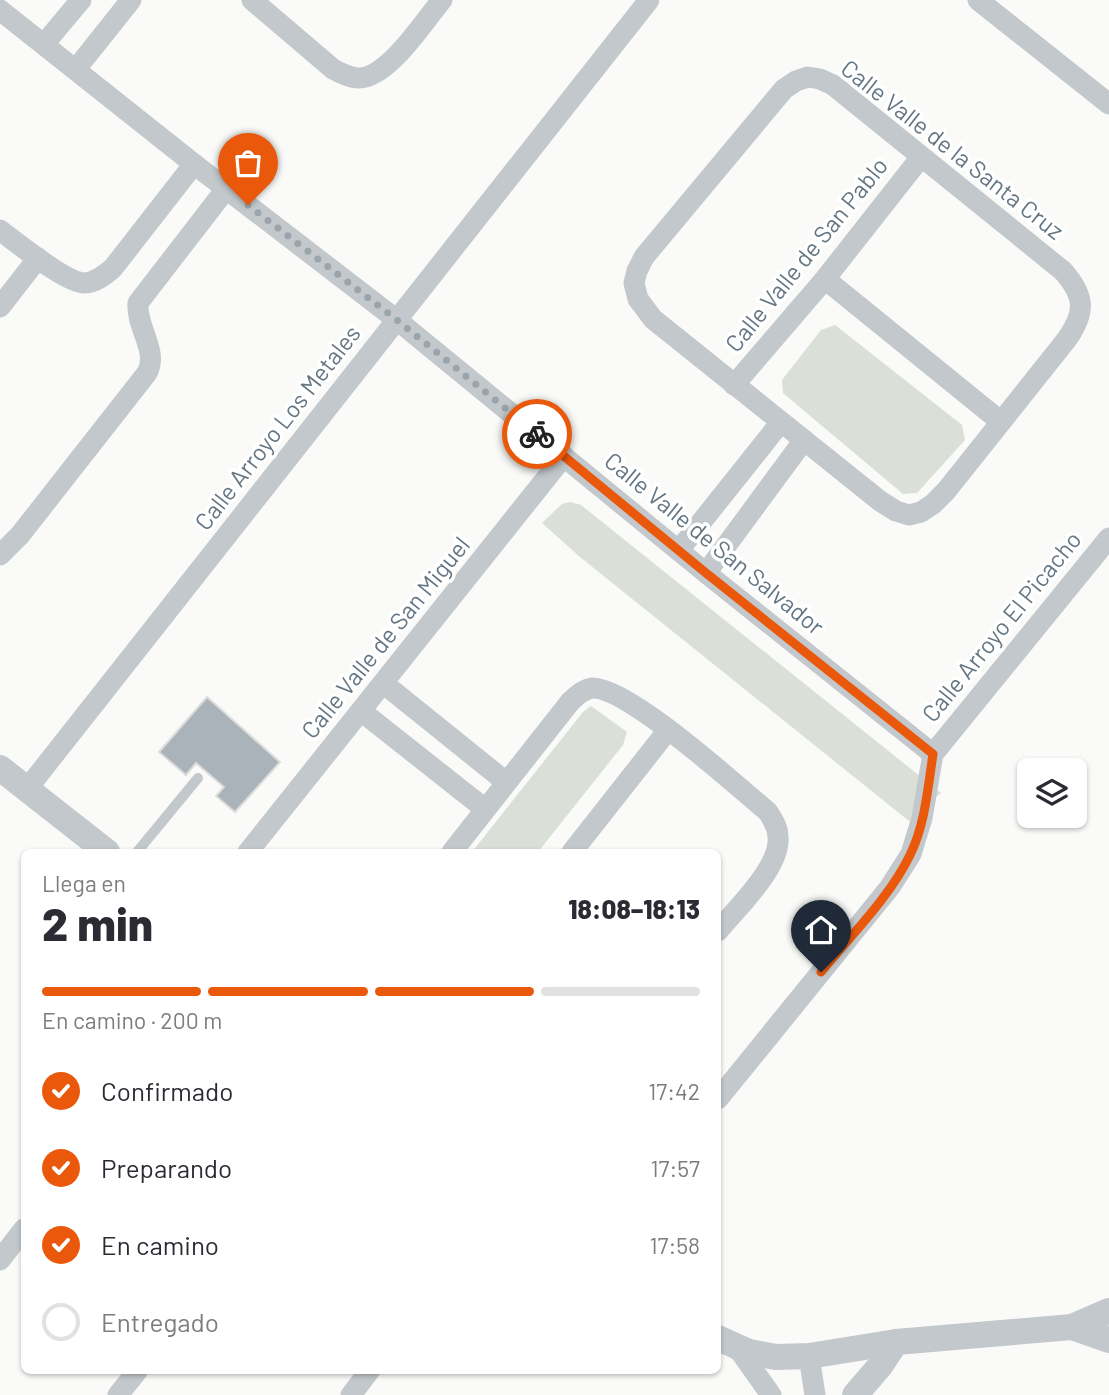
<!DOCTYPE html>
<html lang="es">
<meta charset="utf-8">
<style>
body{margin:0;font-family:Barlow,sans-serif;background:#f7f7f7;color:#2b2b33;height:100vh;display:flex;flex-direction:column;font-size:26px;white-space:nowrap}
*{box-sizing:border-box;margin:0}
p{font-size:23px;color:#7c7c81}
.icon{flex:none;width:38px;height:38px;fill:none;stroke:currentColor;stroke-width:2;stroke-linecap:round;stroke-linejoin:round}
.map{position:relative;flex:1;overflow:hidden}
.sheet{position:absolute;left:21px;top:849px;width:700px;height:525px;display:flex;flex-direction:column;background:#fff;border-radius:10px;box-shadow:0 2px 5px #0004}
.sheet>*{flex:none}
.fabs{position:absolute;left:1017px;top:758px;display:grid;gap:14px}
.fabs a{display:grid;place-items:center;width:70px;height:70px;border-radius:10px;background:#fff;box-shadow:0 2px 5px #0004;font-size:35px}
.pin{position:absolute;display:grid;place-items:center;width:60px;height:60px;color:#fff;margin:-72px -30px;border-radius:50% 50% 50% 0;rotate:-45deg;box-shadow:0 0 7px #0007}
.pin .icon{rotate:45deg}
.courier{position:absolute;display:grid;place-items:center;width:70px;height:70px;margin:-35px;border:5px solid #ea580c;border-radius:50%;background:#fff;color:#222;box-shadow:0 2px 9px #0007}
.head em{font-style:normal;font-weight:800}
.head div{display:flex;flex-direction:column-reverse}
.head{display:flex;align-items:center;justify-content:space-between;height:119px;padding:0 21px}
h1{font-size:46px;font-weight:800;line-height:52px}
.bar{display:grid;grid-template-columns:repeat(4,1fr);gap:10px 7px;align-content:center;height:84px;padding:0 21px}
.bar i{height:9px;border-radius:5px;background:#e1e1e2}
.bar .on{background:#ea580c}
.bar p{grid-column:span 4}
ol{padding:0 21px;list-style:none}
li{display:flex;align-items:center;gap:21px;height:77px}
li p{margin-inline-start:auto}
li .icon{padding:7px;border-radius:50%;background:#ea580c;color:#fff;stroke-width:4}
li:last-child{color:#7c7c81}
li i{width:38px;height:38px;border:4px solid #e1e1e2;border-radius:50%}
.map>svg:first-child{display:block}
.green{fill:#dadfd7}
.building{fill:#aab3b9;stroke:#dcdcda;stroke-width:2}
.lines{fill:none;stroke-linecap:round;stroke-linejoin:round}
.service{stroke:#c3c8cc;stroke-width:10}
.minor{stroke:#c3c8cc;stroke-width:21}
.tertiary{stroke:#c3c8cc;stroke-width:26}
.done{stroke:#99a4ac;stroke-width:7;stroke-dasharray:0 12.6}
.route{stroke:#ea580c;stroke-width:9}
.labels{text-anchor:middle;stroke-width:7;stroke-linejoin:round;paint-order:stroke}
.street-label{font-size:24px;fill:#657683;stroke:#fff}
</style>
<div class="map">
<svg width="1109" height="1395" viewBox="0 0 1109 1395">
<rect width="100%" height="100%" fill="#fafaf8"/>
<!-- green -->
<g class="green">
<path d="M835,325L962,425L965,440L917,493L903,494L783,393L782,380L821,330Z"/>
<path d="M570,502L581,505L941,793L909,821L580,557L542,523L562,504Z"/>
<path d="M591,706L627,732L623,745L538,852H472L583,712Z"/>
</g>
<!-- building -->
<path class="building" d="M207,697L280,762L235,812L216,796L224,787L196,763L186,775L159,752Z"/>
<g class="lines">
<!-- service -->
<path class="service" d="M137,852L198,778"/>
<!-- minor -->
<g class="minor">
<path d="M252,0L333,69C341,73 350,78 359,78C388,78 424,21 442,0"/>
<path d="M978,0L1109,104"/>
<path d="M0,10L194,164L397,320L706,573L933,754"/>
<path d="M44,44L81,0"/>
<path d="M76,69L131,0"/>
<path d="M808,77L820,79L833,85L1063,271C1085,296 1086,312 1067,339L946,491L933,504L921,512L909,515L896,511L880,501L653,319L638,299L634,283L637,271L644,257L784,89L796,81Z"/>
<path d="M0,230C17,243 65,282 84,283C95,283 105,275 113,268L194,164"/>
<path d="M825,279L1000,421"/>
<path d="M0,307L38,258"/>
<path d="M734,385L825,279L921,157"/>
<path d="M679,550L781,422"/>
<path d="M0,555L20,535L147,373C159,351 136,328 138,303L226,189"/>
<path d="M706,573L804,440"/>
<path d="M383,683L506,782"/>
<path d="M361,711L485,809"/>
<path d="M27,789L649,0"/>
<path d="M248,852L564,456"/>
<path d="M452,852L570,702C576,696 584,689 592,688C627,686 738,787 768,812C773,820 778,827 778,837C781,867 736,909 718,931"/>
<path d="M572,852L668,730"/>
<path d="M718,1099L890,887L911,854L922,818L933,754L1109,538"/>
<path d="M0,1260L24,1229"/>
<path d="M737,1347L771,1395"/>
<path d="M809,1356L815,1395"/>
<path d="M118,1395L138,1370"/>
<path d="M351,1395L370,1370"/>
</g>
<!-- tertiary -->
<g class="tertiary">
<path d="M0,768L107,852"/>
<path d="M1072,1327L1109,1340"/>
<path d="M718,1338L749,1352L776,1357L809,1356L896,1342L1072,1327L1109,1311"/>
<path d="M855,1395L880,1366L896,1342"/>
</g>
</g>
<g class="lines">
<!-- done -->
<path class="done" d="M248,205L397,320L537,434"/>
<!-- route -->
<path class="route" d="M537,434L706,573L933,754C928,787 925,825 910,855C890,897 850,936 821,972"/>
</g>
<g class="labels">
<!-- street labels -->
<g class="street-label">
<text transform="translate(952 150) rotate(38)" y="8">Calle Valle de la Santa Cruz</text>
<text transform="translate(807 255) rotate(-51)" y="8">Calle Valle de San Pablo</text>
<text transform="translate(278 428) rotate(-52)" y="8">Calle Arroyo Los Metales</text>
<text transform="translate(714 544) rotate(39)" y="8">Calle Valle de San Salvador</text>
<text transform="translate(1002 627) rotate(-51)" y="8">Calle Arroyo El Picacho</text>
<text transform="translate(386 638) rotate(-51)" y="8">Calle Valle de San Miguel</text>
</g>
</g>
</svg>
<div class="fabs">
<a><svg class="icon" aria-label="layers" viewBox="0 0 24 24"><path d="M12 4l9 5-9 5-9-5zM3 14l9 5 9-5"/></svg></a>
</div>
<div class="pin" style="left:248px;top:205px;background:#ea580c"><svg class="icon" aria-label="bag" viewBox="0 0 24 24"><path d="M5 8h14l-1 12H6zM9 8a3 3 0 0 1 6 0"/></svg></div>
<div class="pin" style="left:821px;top:972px;background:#1f2937"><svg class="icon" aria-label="home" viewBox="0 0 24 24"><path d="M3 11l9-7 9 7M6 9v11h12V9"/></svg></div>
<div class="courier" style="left:537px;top:434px"><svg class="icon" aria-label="bike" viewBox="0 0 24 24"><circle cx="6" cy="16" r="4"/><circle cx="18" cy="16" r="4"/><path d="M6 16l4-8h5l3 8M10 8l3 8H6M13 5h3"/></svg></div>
<section class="sheet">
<div class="head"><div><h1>2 min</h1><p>Llega en</p></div><em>18:08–18:13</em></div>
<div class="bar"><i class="on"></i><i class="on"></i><i class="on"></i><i></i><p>En camino · 200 m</p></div>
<ol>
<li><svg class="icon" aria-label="check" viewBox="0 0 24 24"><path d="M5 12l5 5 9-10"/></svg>Confirmado<p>17:42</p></li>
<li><svg class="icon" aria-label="check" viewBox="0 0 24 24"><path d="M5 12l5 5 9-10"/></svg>Preparando<p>17:57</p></li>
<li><svg class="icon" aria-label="check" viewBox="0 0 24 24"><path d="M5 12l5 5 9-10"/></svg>En camino<p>17:58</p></li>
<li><i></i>Entregado</li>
</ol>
</section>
</div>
